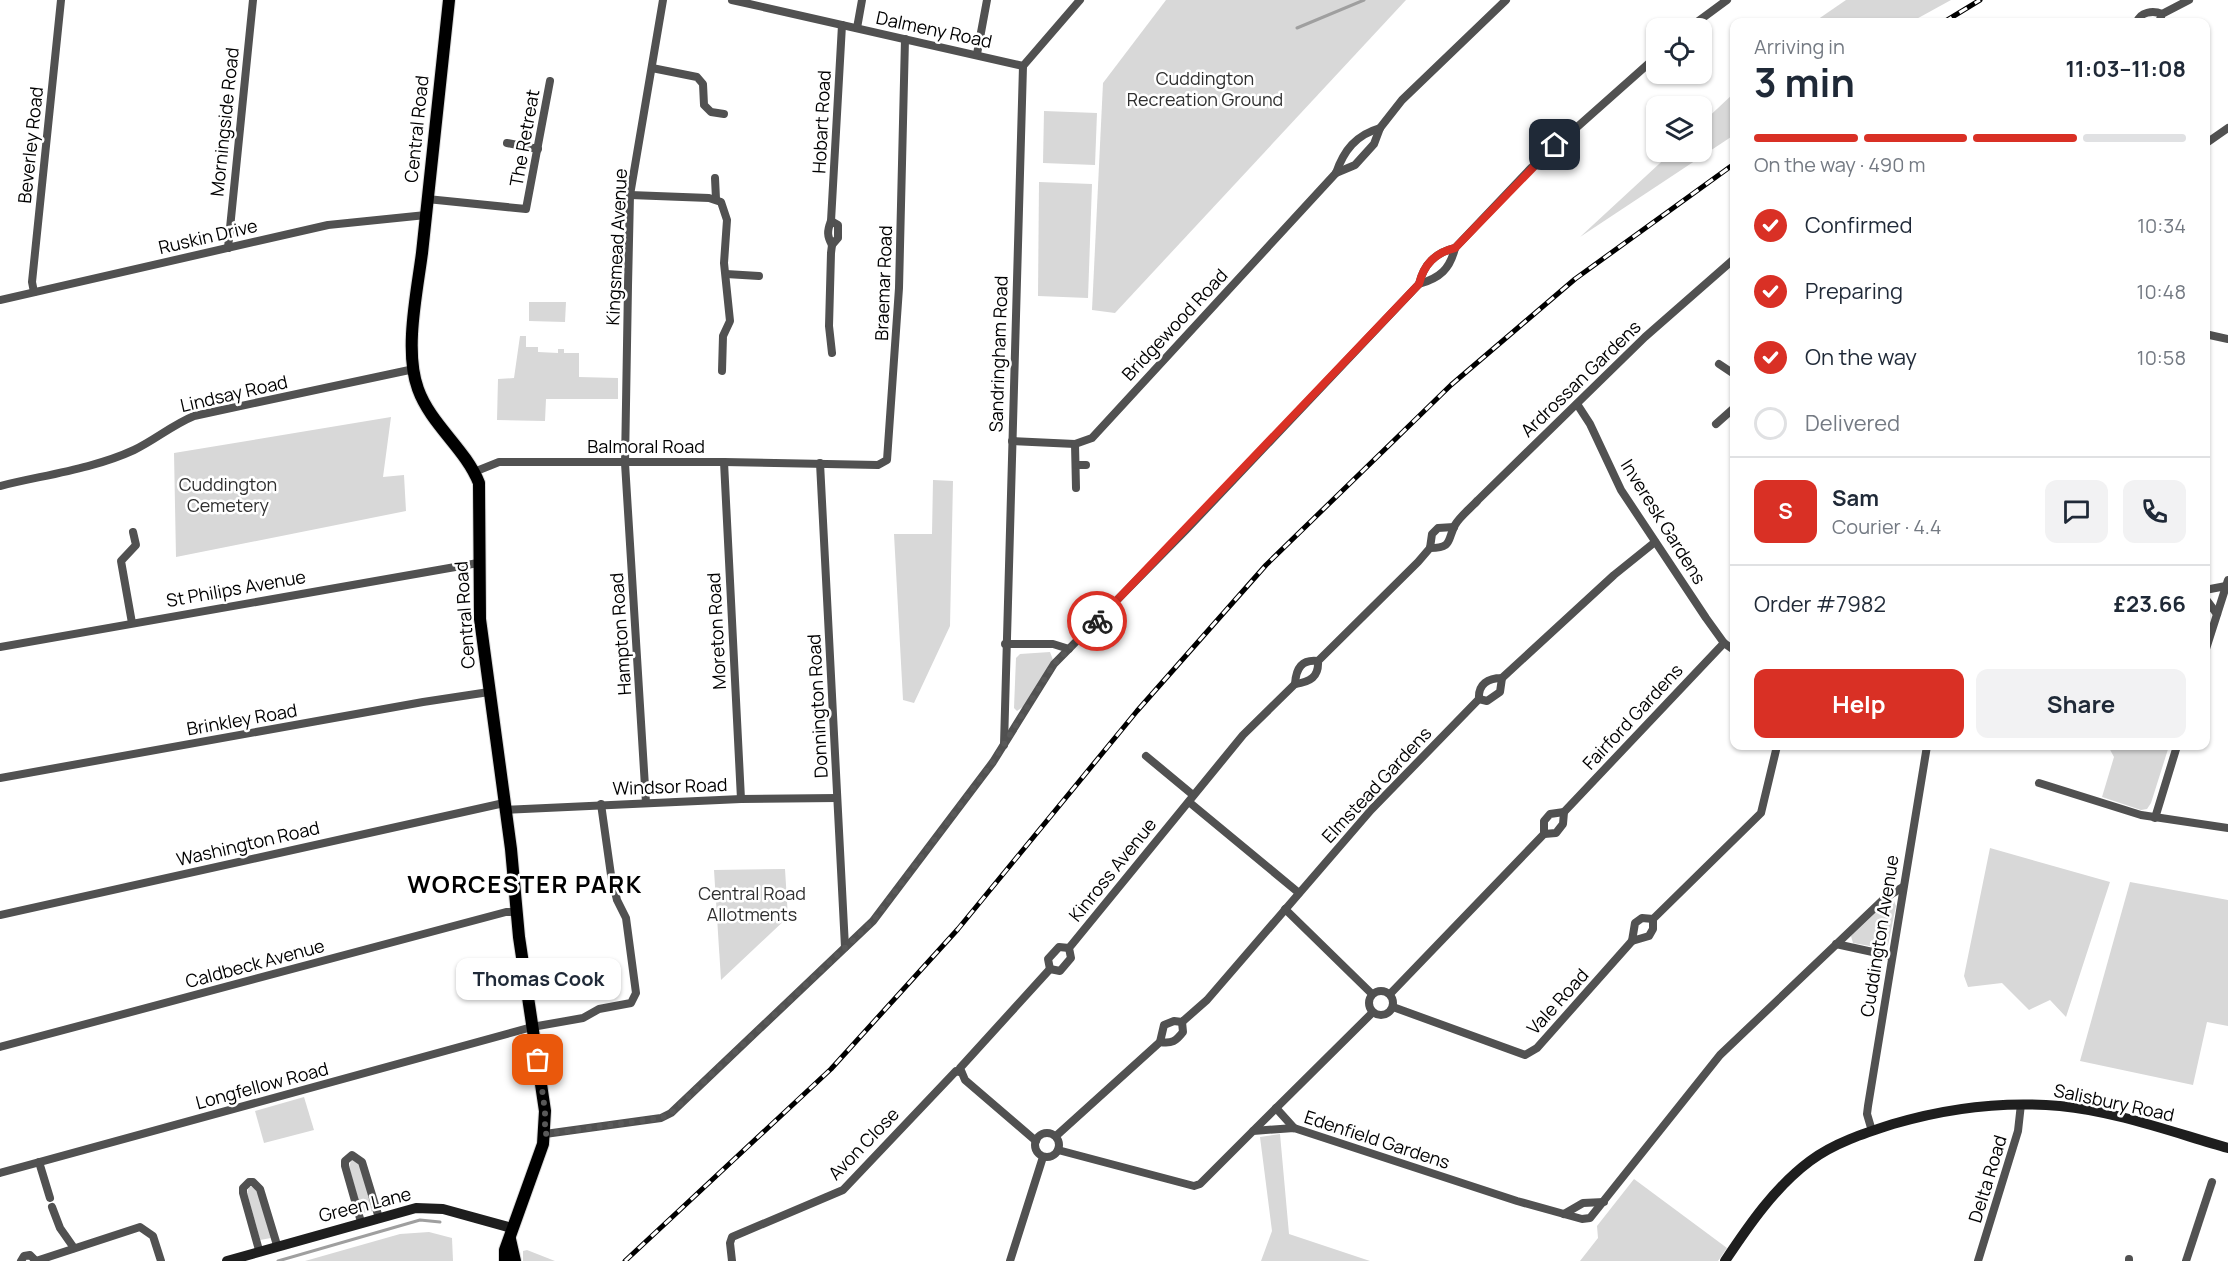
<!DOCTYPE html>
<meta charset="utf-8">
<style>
body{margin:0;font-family:Manrope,sans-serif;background:#f2f2f3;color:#1f2937;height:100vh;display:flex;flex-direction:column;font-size:22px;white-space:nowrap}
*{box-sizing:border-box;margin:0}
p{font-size:20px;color:#747a83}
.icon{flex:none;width:33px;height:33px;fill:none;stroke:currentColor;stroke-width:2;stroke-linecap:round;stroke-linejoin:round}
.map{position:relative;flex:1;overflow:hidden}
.drawer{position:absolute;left:1730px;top:18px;width:480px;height:732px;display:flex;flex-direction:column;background:#fff;border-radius:12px;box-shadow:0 2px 4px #0004}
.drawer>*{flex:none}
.tools{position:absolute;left:1646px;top:18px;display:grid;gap:12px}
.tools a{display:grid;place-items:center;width:66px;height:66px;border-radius:12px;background:#fff;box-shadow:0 2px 4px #0004;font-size:30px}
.pin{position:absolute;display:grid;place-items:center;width:51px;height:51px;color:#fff;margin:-26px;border-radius:12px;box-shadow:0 3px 9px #0006}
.courier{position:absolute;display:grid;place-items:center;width:60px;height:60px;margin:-30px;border:4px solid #d93025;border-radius:50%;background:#fff;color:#222;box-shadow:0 2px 8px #0007}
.bubble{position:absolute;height:42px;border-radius:12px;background:#fff;box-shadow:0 2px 4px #0004;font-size:20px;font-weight:700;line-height:42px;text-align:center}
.summary em{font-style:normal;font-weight:700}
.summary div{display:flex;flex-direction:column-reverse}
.summary{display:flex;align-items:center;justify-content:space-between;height:102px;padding:0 24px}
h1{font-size:39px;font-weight:700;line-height:45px}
.bar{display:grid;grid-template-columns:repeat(4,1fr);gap:9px 6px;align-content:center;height:72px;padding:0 24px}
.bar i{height:8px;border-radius:4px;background:#e0e1e3}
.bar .selected{background:#d93025}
.bar p{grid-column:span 4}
.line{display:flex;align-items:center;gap:15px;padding:0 24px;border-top:2px solid #e0e1e3}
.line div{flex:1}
.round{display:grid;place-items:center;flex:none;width:63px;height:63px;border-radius:12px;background:#f2f2f3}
ol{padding:0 24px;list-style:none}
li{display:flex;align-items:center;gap:18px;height:66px}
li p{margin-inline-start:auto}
li .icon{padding:6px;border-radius:50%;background:#d93025;color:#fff;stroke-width:4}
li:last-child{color:#747a83}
li i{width:33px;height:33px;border:3px solid #e0e1e3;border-radius:50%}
.button{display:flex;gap:12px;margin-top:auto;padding:12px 24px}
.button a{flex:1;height:69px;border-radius:12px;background:#d93025;color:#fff;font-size:24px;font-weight:700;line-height:69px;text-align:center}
.button a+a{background:#f2f2f3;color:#1f2937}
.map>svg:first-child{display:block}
.green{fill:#d8d8d8}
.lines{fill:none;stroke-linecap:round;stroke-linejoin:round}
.stream{stroke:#9f9f9f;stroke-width:3}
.primary-casing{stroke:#dbdbdb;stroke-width:14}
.street{stroke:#515151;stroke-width:8}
.secondary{stroke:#1e1e1e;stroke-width:10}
.primary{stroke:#000;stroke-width:12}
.rail-casing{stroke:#000;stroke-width:5}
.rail{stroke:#fff;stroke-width:3;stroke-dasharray:9;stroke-linecap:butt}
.done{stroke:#595959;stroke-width:6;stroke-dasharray:0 10.8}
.route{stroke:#d93025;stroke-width:8}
.labels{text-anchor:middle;stroke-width:5;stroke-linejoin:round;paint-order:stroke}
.street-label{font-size:18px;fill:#000;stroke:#fff}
.park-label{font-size:18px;fill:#2f2f2f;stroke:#fff}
.district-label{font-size:24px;font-weight:bold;letter-spacing:1.5px;fill:#000;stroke:#fff}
</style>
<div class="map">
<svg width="2228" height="1261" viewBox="0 0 2228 1261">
<rect width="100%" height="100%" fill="#fff"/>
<!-- green -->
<g class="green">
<path d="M1166,0H1406L1115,313L1092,310L1103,83Z"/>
<path d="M1846,0H1951L1911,22H1814Z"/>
<path d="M1734,93V135L1580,237L1672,152H1701V124Z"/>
<path d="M1044,111L1097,113L1095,165L1043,163Z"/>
<path d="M1039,182L1092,184L1088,298L1038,296Z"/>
<path d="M529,302H566L565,322L529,321Z"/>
<path d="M520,336H526V347H538V352L558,353V349H564V353H579V377L618,378V399H546L545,421L497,420L498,379L514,378Z"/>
<path d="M391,417L383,477L404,475L406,511L176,557L174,453Z"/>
<path d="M933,480L953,481L950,626L914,703L903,700L894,534H932Z"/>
<path d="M1050,652L1053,660L1024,706L1017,711L1014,708L1016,658L1020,654Z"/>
<path d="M2108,746H2169L2151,803L2147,809L2141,810L2102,797L2114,757Z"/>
<path d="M1990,848L2110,882L2066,1017L2050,1000L2029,1010L2002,983L1968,987L1964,976Z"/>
<path d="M785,869L788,917L721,980L714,870Z"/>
<path d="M2130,882L2228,900V1026L2207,1022L2193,1085L2080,1061Z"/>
<path d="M1889,900L1894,901L1896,906L1888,945L1881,948L1853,943L1851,936Z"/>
<path d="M304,1097L314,1130L264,1143L255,1111Z"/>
<path d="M1280,1134L1289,1234L1370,1261H1261L1272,1231L1260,1137Z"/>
<path d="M352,1159L359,1163L373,1211L362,1213L349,1166Z"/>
<path d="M1634,1179L1727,1248L1718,1261H1580L1598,1238L1597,1226Z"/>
<path d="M253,1186L256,1187L271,1238L260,1240L247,1193L249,1187Z"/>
<path d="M429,1232L452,1238L453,1261H305L400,1234Z"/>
<path d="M527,1250L555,1261H523V1251Z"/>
</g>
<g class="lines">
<!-- stream -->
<g class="stream">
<path d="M1297,28L1364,0"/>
<path d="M278,1261L420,1220L440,1222"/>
</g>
<!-- primary casing -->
<g class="primary-casing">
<g id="primary">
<path d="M449,0C440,84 431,169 422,253C417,292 404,351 418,389C431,425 465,448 479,483L480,619L511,849L519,937L545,1111L543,1144L505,1250V1261"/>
<path d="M510,1239L515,1261"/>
</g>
</g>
<!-- street -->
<g class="street">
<path d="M732,0L1023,66"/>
<path d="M2137,22C2140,12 2153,10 2162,14"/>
<path d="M2159,22L2162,14L2189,0"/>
<path d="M857,28L862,0"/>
<path d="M1689,28L1727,0"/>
<path d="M977,54L987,0"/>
<path d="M1023,66L1080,0"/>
<path d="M652,68L697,77L703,84L704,105L711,112L724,114"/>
<path d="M507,143L538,149"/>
<path d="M2205,144L2228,128"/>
<path d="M1336,173L1355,165L1374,144L1380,128L1402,100L1506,0"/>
<path d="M715,178L716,199"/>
<path d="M630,195L709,198L721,202L727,220L724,263L730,321L723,336L722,371"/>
<path d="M427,199L526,209L550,81"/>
<path d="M831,221L838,225V238L832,245L831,253L829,326L832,353"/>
<path d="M832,245C827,236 827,231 831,221L842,25"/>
<path d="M228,248L253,0"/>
<path d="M726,274L759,276"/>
<path d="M1419,284C1440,278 1450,269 1455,248L1531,168L1656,57"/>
<path d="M34,292L32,282L61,0"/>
<path d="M0,300L328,225L426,215"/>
<path d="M2205,334L2228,339"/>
<path d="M1719,364L1734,374"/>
<path d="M1577,404L1590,424L1621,490L1706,618L1724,643L1734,650"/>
<path d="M1716,424L1734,408"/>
<path d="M1012,441L1075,444L1092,438L1336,173C1344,150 1356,135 1380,128"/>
<path d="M1075,444L1076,488"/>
<path d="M724,462L741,799"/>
<path d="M820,463L845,947"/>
<path d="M1077,465H1086"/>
<path d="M474,472L499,462H724L878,465L887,460L899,288L905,39"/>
<path d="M0,486C44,475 93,469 134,450C155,440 172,425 194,416L414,369"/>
<path d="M1430,548C1453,548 1447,540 1455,525C1460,516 1471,508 1478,500L1645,337L1734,259"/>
<path d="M2205,590L2226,586"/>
<path d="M2205,598L2217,614"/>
<path d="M132,623L121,561L136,545L133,532"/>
<path d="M1005,644H1053L1069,649"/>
<path d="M0,647L478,563"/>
<path d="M2205,652L2228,580"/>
<path d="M1295,684C1296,668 1302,659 1318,661"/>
<path d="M1479,699L1487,701L1500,692L1502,678"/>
<path d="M1004,745L1023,66"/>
<path d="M1146,756L1193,795"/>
<path d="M0,778L423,702L489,692"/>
<path d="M2039,783L2141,815L2228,828"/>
<path d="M1189,802L1299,893"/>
<path d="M646,803L625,463L628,286L630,195L663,0"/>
<path d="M505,810L741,799L837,798"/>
<path d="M2155,818L2177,746"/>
<path d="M1544,834V821L1550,814L1564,812L1724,643"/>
<path d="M1285,909L1372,994"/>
<path d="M0,915L504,803"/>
<path d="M1632,941L1649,936L1653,929V919L1761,813L1777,746"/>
<path d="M1836,944L1891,956"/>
<path d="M1050,969L1060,971L1071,958L1069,948L1243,735L1295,684C1310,682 1319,677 1318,661L1418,562L1430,548L1432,534L1438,528L1454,527"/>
<path d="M1050,969L1048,959L1059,947L1069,948"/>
<circle cx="1381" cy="1003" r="12"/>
<path d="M1390,994L1544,834L1556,833L1563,824L1564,812"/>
<path d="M1393,1007L1525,1055L1537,1048L1632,941L1635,923L1642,918L1653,919"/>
<path d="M1160,1042C1172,1044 1176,1041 1183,1032L1182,1022"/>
<path d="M0,1047L506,912H517"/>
<path d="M1276,1108L1294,1128"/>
<path d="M1253,1131L1373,1012"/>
<path d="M1872,1131L1867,1114L1868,1106L1927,746"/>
<circle cx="1047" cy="1145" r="12"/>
<path d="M545,1134L661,1118L671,1113L873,921L993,762L1054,664L1186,530L1419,284C1424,264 1435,253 1455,248"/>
<path d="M1056,1136L1160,1042L1164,1025L1174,1021L1182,1022L1207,1000L1371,810L1479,699C1478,684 1488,678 1502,678L1614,575L1655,542"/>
<path d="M1036,1141L965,1080L960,1068L1050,969"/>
<path d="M1058,1150L1194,1186L1200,1184L1253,1131L1294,1128L1517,1201L1582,1219L1590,1218L1720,1055L1885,898L1903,887"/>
<path d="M39,1162L50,1198"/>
<path d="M0,1173L532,1027L583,1018L599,1009L631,1003L636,993L626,918L617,900L611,875L601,804"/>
<path d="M52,1207L60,1228L74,1248"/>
<path d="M1564,1214L1583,1203L1604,1202"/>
<path d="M361,1222L345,1166V1161L352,1155L362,1162L379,1218"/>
<path d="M259,1250L243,1193V1188L249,1182H253L260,1189L277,1245"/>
<path d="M21,1261L24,1256L30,1255L36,1261"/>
<path d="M36,1261L140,1227L153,1236L161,1261"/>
<path d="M732,1261L730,1243L732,1237L843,1190L956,1071L960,1072"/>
<path d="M1010,1261L1043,1157"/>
<path d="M1978,1261L2018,1131L2021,1104"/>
<path d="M2129,1261V1259"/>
<path d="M2186,1261L2212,1182"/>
</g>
<!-- secondary -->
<g class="secondary">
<path d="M227,1261L416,1208L443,1209L512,1228"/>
<path d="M1725,1261C1749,1225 1775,1187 1810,1161C1834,1143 1865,1133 1893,1124C1947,1108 2003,1101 2060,1106C2115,1111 2175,1133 2228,1148"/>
</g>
<!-- primary -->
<use href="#primary" class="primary"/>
<!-- rail casing -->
<g class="rail-casing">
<g id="rail">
<path d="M1944,22L1980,0"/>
<path d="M625,1261L831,1069L958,929L1137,711L1266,565L1451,385L1575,279L1734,164"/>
</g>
</g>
<!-- rail -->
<use href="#rail" class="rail"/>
</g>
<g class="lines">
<!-- done -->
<path class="done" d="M538,1060L545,1111V1134L661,1118L671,1113L873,921L993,762L1054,664L1097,621"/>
<!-- route -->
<path class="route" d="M1097,621L1419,284C1424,264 1435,253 1455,248L1555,145"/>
</g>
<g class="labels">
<!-- street labels -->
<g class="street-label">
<text transform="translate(934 30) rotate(12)" y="6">Dalmeny Road</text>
<text transform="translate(225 122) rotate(-84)" y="6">Morningside Road</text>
<text transform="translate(822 122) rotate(-87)" y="6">Hobart Road</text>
<text transform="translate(417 129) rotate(-84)" y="6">Central Road</text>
<text transform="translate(525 138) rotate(-80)" y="6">The Retreat</text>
<text transform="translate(31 145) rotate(-84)" y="6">Beverley Road</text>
<text transform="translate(208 237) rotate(-13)" y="6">Ruskin Drive</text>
<text transform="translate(617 247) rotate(-87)" y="6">Kingsmead Avenue</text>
<text transform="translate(884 283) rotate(-88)" y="6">Braemar Road</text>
<text transform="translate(1175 325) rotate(-47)" y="6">Bridgewood Road</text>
<text transform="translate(999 354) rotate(-88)" y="6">Sandringham Road</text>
<text transform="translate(1581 379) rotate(-44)" y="6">Ardrossan Gardens</text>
<text transform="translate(234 394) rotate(-13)" y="6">Lindsay Road</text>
<text x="646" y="453">Balmoral Road</text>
<text transform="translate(1663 522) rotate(58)" y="6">Inveresk Gardens</text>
<text transform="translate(236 589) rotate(-10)" y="6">St Philips Avenue</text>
<text transform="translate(465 615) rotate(-94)" y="6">Central Road</text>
<text transform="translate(717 631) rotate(-93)" y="6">Moreton Road</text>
<text transform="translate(621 634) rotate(-94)" y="6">Hampton Road</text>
<text transform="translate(818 706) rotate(-93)" y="6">Donnington Road</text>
<text transform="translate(1633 717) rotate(-47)" y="6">Fairford Gardens</text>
<text transform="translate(242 720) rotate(-10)" y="6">Brinkley Road</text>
<text transform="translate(1377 785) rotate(-47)" y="6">Elmstead Gardens</text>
<text transform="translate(670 787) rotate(-2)" y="6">Windsor Road</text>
<text transform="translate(248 844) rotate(-13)" y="6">Washington Road</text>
<text transform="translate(1113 870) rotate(-51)" y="6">Kinross Avenue</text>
<text transform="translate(1880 936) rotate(-81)" y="6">Cuddington Avenue</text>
<text transform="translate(255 964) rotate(-15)" y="6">Caldbeck Avenue</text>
<text transform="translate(1558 1002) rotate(-48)" y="6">Vale Road</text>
<text transform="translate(262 1086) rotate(-15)" y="6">Longfellow Road</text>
<text transform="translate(2114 1103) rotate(12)" y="6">Salisbury Road</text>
<text transform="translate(1377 1140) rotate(18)" y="6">Edenfield Gardens</text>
<text transform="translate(864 1144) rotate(-46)" y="6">Avon Close</text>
<text transform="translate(1988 1179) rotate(-73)" y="6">Delta Road</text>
<text transform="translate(365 1205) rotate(-14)" y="6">Green Lane</text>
</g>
<!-- park labels -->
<g class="park-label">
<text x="1205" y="85">Cuddington<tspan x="1205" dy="21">Recreation Ground</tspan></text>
<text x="228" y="491">Cuddington<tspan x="228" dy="21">Cemetery</tspan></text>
<text x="752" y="900">Central Road<tspan x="752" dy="21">Allotments</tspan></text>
</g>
<!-- district labels -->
<g class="district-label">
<text x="525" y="893">WORCESTER PARK</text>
</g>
</g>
</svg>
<div class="tools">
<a><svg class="icon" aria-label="locate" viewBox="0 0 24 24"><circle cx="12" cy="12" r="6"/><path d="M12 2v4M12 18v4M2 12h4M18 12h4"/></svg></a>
<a><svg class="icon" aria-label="layers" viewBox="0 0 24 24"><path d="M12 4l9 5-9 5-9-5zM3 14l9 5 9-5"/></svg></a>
</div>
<div class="pin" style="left:538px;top:1060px;background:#ea580c"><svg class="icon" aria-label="bag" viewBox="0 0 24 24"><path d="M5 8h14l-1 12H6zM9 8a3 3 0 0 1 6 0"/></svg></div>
<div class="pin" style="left:1555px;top:145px;background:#1f2937"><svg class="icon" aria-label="home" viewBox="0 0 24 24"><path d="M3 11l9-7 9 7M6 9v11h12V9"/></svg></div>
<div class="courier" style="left:1097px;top:621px"><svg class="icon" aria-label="bike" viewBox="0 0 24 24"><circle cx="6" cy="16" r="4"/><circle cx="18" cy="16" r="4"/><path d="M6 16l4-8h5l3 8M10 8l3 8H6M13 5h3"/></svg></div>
<div class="bubble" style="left:456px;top:958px;width:165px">Thomas Cook</div>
<section class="drawer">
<div class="summary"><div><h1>3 min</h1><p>Arriving in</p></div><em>11:03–11:08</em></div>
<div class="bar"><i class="selected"></i><i class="selected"></i><i class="selected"></i><i></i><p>On the way · 490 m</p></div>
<ol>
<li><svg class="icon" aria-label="check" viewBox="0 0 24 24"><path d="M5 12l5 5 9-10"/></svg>Confirmed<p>10:34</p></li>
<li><svg class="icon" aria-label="check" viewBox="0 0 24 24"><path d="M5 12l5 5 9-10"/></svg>Preparing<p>10:48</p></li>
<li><svg class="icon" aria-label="check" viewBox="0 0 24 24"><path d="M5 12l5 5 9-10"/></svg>On the way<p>10:58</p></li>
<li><i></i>Delivered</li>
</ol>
<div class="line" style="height:108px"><b class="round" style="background:#d93025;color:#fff">S</b><div><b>Sam</b><p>Courier · 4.4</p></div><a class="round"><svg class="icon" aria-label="chat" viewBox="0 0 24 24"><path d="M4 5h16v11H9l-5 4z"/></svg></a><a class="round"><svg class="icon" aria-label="phone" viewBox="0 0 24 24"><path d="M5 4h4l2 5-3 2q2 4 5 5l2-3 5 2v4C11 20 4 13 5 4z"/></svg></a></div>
<div class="line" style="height:78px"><div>Order #7982</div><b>£23.66</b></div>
<div class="button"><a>Help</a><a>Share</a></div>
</section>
</div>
